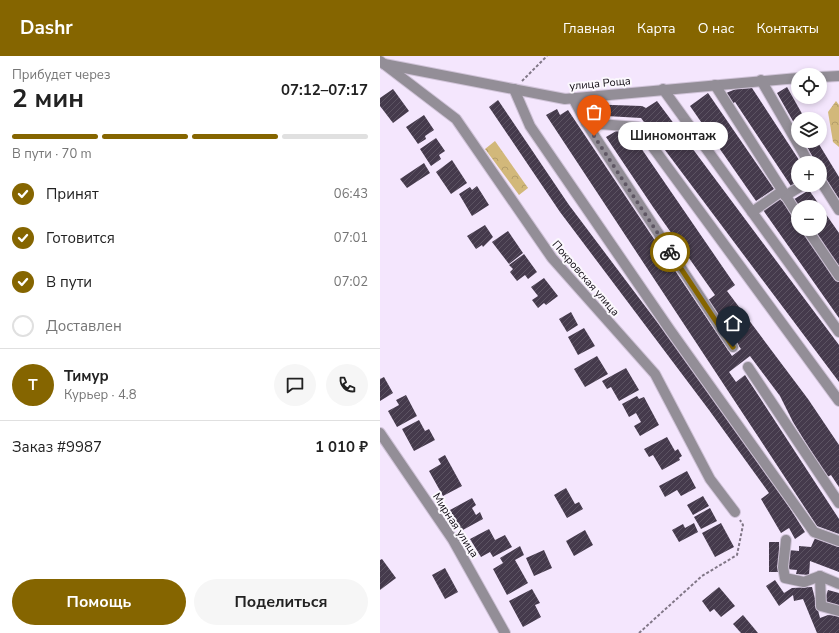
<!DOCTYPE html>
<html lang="ru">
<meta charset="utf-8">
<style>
body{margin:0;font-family:"Nunito Sans",sans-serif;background:#f6f6f6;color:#222;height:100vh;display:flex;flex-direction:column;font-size:15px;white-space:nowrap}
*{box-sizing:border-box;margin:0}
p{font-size:13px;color:#767676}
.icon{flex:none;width:22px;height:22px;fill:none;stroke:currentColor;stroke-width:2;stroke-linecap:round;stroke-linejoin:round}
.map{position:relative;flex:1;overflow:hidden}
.panel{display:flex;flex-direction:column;background:#fff;width:380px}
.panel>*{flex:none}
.buttons{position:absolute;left:411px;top:12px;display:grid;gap:8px}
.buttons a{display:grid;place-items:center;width:36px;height:36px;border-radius:50%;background:#fff;box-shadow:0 2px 6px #0003;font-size:20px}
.pin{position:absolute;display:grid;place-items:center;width:34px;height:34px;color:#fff;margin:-41px -17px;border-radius:50% 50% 50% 0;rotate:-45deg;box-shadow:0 0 4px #0007}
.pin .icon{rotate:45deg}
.courier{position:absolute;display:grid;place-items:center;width:40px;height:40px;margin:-20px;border:3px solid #856500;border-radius:50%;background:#fff;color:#222;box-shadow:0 1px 5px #0007}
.bubble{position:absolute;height:28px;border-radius:14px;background:#fff;box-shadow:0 2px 6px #0003;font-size:13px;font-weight:700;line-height:28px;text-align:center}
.overview em{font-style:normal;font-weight:700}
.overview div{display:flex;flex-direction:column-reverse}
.overview{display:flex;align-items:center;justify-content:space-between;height:68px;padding:0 12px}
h1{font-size:26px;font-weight:700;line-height:30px}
.bar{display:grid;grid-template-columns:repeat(4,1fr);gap:6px 4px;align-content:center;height:48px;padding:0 12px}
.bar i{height:5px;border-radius:3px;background:#e0e0e0}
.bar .active{background:#856500}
.bar p{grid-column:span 4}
.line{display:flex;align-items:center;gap:10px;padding:0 12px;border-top:1px solid #e0e0e0}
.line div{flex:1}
.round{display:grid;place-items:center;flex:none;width:42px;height:42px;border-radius:21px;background:#f6f6f6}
ol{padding:0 12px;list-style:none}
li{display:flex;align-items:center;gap:12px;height:44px}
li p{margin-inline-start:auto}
li .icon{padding:4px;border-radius:50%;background:#856500;color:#fff;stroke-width:4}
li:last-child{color:#767676}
li i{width:22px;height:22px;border:2px solid #e0e0e0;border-radius:50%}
.cta{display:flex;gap:8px;margin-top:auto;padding:8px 12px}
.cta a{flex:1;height:46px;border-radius:24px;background:#856500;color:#fff;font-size:16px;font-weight:700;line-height:46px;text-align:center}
.cta a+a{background:#f6f6f6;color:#222}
header{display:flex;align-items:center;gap:24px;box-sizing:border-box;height:56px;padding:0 20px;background:#856500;color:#fff}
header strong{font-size:19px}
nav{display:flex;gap:22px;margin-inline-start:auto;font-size:14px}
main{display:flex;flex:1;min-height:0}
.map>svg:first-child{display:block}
.forest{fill:url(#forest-crowns)}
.building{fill:url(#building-hatch)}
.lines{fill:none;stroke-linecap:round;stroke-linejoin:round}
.minor-casing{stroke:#d0c3d8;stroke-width:12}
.path{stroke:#817787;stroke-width:2;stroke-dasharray:3 2;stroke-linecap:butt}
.minor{stroke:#938e97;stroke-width:10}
.done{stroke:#605865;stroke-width:4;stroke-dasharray:0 7.2}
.route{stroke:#856500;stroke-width:5}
.labels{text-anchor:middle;stroke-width:4;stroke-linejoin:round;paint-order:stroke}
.street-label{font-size:11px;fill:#100b13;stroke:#fbf8fd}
</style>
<header>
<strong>Dashr</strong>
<nav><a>Главная</a><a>Карта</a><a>О нас</a><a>Контакты</a></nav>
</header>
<main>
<section class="panel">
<div class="overview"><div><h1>2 мин</h1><p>Прибудет через</p></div><em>07:12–07:17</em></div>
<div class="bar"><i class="active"></i><i class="active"></i><i class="active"></i><i></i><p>В пути · 70 m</p></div>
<ol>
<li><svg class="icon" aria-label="check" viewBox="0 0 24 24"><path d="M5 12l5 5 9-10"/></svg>Принят<p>06:43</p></li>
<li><svg class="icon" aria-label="check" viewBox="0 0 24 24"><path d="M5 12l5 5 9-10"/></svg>Готовится<p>07:01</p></li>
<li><svg class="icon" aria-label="check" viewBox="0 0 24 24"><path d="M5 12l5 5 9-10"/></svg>В пути<p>07:02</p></li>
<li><i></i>Доставлен</li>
</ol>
<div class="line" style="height:72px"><b class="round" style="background:#856500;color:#fff">Т</b><div><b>Тимур</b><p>Курьер · 4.8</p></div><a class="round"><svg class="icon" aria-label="chat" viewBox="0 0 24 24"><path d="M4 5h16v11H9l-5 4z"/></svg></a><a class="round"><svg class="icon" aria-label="phone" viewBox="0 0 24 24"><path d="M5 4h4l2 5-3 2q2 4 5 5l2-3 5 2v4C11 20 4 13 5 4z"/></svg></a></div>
<div class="line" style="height:52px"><div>Заказ #9987</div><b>1 010 ₽</b></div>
<div class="cta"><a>Помощь</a><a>Поделиться</a></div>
</section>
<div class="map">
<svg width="459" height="577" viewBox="0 0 459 577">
<defs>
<pattern id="forest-crowns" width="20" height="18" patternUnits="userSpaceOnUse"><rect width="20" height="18" fill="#d2b87a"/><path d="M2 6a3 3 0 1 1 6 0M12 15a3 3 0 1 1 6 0" fill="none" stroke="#b39d69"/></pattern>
<pattern id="building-hatch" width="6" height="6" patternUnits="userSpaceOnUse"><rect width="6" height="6" fill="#453a4c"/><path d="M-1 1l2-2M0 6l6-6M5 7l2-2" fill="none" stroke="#5c5362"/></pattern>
</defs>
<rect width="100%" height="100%" fill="#f4e6fd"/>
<!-- forest -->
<g class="forest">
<path d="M456,45L459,49V91L453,86L448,56Z"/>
<path d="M115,85L148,132L139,139L105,93Z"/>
</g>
<!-- building -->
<g class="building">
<path d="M407,31L425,63H418V74L397,37Z"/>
<path d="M372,32L421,107H418V125L411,130L355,46L352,48L346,37L356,33Z"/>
<path d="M13,33L29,55L13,67L0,50V42Z"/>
<path d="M328,37L394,133L376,145L310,50Z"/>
<path d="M118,44L189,149L338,347L397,432L425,476L415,483L409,472L401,477L381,443L389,437L329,354L180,156L109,51Z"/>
<path d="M277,45L459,289V326L261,62L209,59L203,48L262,50L266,52Z"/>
<path d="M177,53L180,59L188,54L352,300L361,293L327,245L335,239L273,151L226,81L238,74L250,76L355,229L347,235L428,343L459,389V431L451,419L447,421L413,366L400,340L370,300L349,316L356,326L365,319L459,463V478L437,470L166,59Z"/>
<path d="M44,59L54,74L45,80L46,83L38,88L26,71Z"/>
<path d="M56,82L65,95L59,99L61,103L51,110L40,93Z"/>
<path d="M424,85H437L459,121V143L440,114V107H436Z"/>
<path d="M72,104L87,127L71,138L56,116Z"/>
<path d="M44,107L50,117L27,132L20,123Z"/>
<path d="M97,130L109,149L92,160L79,138L90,131L92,134Z"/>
<path d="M429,134L459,177V217L430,173H440V151H418L411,145Z"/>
<path d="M401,141L418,166V173H423L459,223V262L383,154Z"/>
<path d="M105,169L113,181L103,191L102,189L96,193L87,180Z"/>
<path d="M128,175L143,197L129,208L112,186Z"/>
<path d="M144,198L157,216L148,223L145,219L137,225L130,216L133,213L129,209Z"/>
<path d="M164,222L178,240L166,249L164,247L158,252L152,244L158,240L151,231Z"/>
<path d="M191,256L198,269L187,276L179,263Z"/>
<path d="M204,272L215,290L198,299L188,281Z"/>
<path d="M217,300L228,318L205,331L194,313Z"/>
<path d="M246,312L259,334L239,345L231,331L227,333L222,325Z"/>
<path d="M4,321L13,337L0,345V323Z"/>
<path d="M26,339L37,360L17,371L8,355L19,349L16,344Z"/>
<path d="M257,340L259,343L264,341L279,369L260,380L254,370L261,366L256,357L249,361L242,348Z"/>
<path d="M39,364L45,375L49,373L55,384L34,395L22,373Z"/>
<path d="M287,381L295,395L298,393L302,400L299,402L300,404L282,414L273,399L269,401L264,393Z"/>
<path d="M65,399L82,430L63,440L49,415L61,408L58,403Z"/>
<path d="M307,415L316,432L301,440L297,434L285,441L279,430Z"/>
<path d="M186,432L195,448L199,446L203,453L187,462L174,439Z"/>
<path d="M323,440L329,450L313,459L307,449Z"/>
<path d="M92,442L96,449L92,452L96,459L100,456L103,463L81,475L70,454Z"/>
<path d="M330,452L337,465L321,473L314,461Z"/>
<path d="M314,467L318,476L299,486L292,474L303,468L305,472Z"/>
<path d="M341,467L354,491L335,501L322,477Z"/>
<path d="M109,473L115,484L125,479L132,491L113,501L110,496L101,501L90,483Z"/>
<path d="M205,474L213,489L194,500L186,485Z"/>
<path d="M435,482L459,491V516L430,505L429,519L416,518L417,514L407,513L408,494L419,495V490L431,491Z"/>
<rect x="389" y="486" width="10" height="30"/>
<path d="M140,490L144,499L135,504L148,527L127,539L113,513L123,507L120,502Z"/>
<path d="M164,494L172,512L154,520L146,502Z"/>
<path d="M2,503L16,522L0,534V504Z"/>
<path d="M65,512L78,536L65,543L52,519Z"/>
<path d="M395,524L404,537L412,532L432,531L440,562L448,559L459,560V577H437L423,543L414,545L413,539L399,550L386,530Z"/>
<path d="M339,531L355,550L341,561L334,553L330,556L322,545Z"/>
<path d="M152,533L160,547L155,549L161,561L143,571L129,545Z"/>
<path d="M448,534L459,537V550L444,545Z"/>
<path d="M363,559L378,577H361L353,568Z"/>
</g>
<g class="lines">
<!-- minor casing -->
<g class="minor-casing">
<g id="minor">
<path d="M0,5L76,63L172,202L275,318L330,423L355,456"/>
<path d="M4,8L185,43L418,22"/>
<path d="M440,21L459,20"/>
<path d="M381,24L429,107"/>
<path d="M335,29L418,159"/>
<path d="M134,33L150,70L290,274L434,476L459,485"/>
<path d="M283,33L459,276"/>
<path d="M193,42L206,67L258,71L459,345"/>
<path d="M206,67L353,291"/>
<path d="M440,124L459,154"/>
<path d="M405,140L423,129"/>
<path d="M372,156L402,135"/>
<path d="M427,173L459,220"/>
<path d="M368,311L459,447"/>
<path d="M0,377L73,484L125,577"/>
<path d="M406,484L403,511L405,522L424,526L440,520"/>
<path d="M459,528L440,520L441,550L459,555"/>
</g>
</g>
<!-- path -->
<g class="path">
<path d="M142,25L167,0"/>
<path d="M259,577L322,520L357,499L363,469L360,464"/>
</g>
<!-- minor -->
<use href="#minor" class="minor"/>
</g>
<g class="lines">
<!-- done -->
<path class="done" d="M214,80L290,196"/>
<!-- route -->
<path class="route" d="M290,196L353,291"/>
</g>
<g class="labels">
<!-- street labels -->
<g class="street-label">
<text transform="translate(220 27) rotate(-5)" y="4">улица Роща</text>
<text transform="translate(206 222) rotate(49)" y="4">Покровская улица</text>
<text transform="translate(76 469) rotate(57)" y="4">Мирная улица</text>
</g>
</g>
</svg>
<div class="buttons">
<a><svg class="icon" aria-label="locate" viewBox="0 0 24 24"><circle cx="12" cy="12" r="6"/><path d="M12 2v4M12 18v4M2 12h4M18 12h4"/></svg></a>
<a><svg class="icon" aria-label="layers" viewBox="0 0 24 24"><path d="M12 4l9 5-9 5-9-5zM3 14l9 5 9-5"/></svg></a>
<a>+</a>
<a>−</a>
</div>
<div class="pin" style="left:214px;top:80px;background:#ea580c"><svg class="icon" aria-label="bag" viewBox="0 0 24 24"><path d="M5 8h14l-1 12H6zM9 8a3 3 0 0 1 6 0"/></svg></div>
<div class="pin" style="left:353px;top:291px;background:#1f2937"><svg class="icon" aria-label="home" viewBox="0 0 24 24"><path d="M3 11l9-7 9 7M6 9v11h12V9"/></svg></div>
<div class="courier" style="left:290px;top:196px"><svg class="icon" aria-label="bike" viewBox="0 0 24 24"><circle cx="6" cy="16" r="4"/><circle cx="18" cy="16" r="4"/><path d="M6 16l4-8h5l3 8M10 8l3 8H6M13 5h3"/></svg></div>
<div class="bubble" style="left:238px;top:66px;width:110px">Шиномонтаж</div>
</div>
</main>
